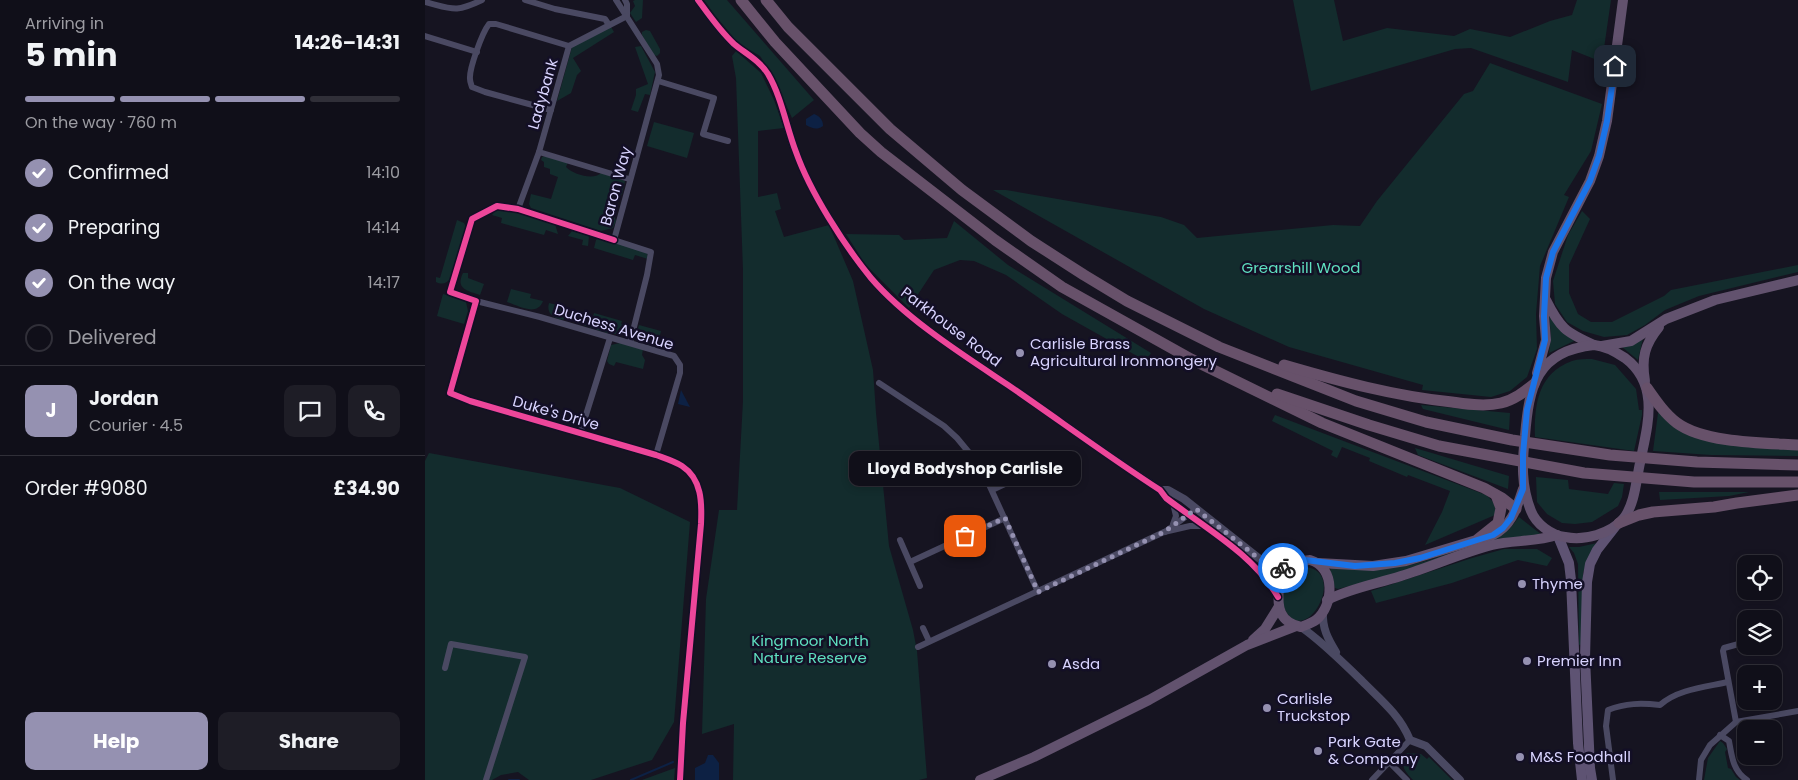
<!DOCTYPE html>
<meta charset="utf-8">
<style>
body{margin:0;font-family:Poppins,sans-serif;background:#1e1d26;color:#f1f3f6;height:100vh;display:flex;flex-direction:column;font-size:19px;white-space:nowrap}
*{box-sizing:border-box;margin:0}
p{font-size:16px;color:#9c9ca2}
.icon{flex:none;width:28px;height:28px;fill:none;stroke:currentColor;stroke-width:2;stroke-linecap:round;stroke-linejoin:round}
.map{position:relative;flex:1;overflow:hidden}
.panel{display:flex;flex-direction:column;background:#100f19;width:425px}
.panel>*{flex:none}
.controls{position:absolute;left:1312px;top:555px;display:grid;gap:10px}
.controls a{display:grid;place-items:center;width:45px;height:45px;border-radius:10px;background:#100f19;box-shadow:0 2px 8px #0003,0 0 0 1px #302f38;font-size:25px}
.pin{position:absolute;display:grid;place-items:center;width:42px;height:42px;color:#fff;margin:-21px;border-radius:10px;box-shadow:0 2px 8px #0006}
.courier{position:absolute;display:grid;place-items:center;width:50px;height:50px;margin:-25px;border:4px solid #1a73e8;border-radius:50%;background:#fff;color:#222;box-shadow:0 1px 6px #0007}
.bubble{position:absolute;height:35px;border-radius:10px;background:#100f19;box-shadow:0 2px 8px #0003,0 0 0 1px #302f38;font-size:16px;font-weight:700;line-height:35px;text-align:center}
.summary em{font-style:normal;font-weight:700}
.summary div{display:flex;flex-direction:column-reverse}
.summary{display:flex;align-items:center;justify-content:space-between;height:85px;padding:0 25px}
h1{font-size:32px;font-weight:700;line-height:38px}
.bar{display:grid;grid-template-columns:repeat(4,1fr);gap:8px 5px;align-content:center;height:60px;padding:0 25px}
.bar i{height:6px;border-radius:4px;background:#302f38}
.bar .current{background:#9591b1}
.bar p{grid-column:span 4}
.line{display:flex;align-items:center;gap:12px;padding:0 25px;border-top:1px solid #302f38}
.line div{flex:1}
.round{display:grid;place-items:center;flex:none;width:52px;height:52px;border-radius:10px;background:#1e1d26}
ol{padding:0 25px;list-style:none}
li{display:flex;align-items:center;gap:15px;height:55px}
li p{margin-inline-start:auto}
li .icon{padding:5px;border-radius:50%;background:#9591b1;color:#fff;stroke-width:4}
li:last-child{color:#9c9ca2}
li i{width:28px;height:28px;border:2px solid #302f38;border-radius:50%}
.primary-button{display:flex;gap:10px;margin-top:auto;padding:10px 25px}
.primary-button a{flex:1;height:58px;border-radius:10px;background:#9591b1;color:#fff;font-size:20px;font-weight:700;line-height:58px;text-align:center}
.primary-button a+a{background:#1e1d26;color:#f1f3f6}
main{display:flex;flex:1;min-height:0}
.map>svg:first-child{display:block}
.green{fill:#132c2d}
.water{fill:#0d2144}
.lines{fill:none;stroke-linecap:round;stroke-linejoin:round}
.stream{stroke:#0d2144;stroke-width:2}
.minor{stroke:#4a4962;stroke-width:6}
.tertiary{stroke:#4a4962;stroke-width:8}
.primary{stroke:#5e5373;stroke-width:10}
.trunk{stroke:#62526e;stroke-width:10}
.motorway{stroke:#67516a;stroke-width:11}
.cycleway-casing{stroke:#130f26;stroke-width:9}
.cycleway{stroke:#ed469a;stroke-width:6}
.done{stroke:#9591b1;stroke-width:5;stroke-dasharray:0 9}
.route{stroke:#1a73e8;stroke-width:6}
.poi-dot{fill:#9591b1;stroke:#130f26;stroke-width:2}
.labels{text-anchor:middle;stroke-width:5;stroke-linejoin:round;paint-order:stroke}
.street-label{font-size:15px;fill:#d9d4ff;stroke:#130f26}
.park-label{font-size:15px;fill:#5fe0c0;stroke:#130f26}
.poi-label{font-size:15px;fill:#d9d4ff;stroke:#130f26;text-anchor:start}
</style>
<main>
<section class="panel">
<div class="summary"><div><h1>5 min</h1><p>Arriving in</p></div><em>14:26–14:31</em></div>
<div class="bar"><i class="current"></i><i class="current"></i><i class="current"></i><i></i><p>On the way · 760 m</p></div>
<ol>
<li><svg class="icon" aria-label="check" viewBox="0 0 24 24"><path d="M5 12l5 5 9-10"/></svg>Confirmed<p>14:10</p></li>
<li><svg class="icon" aria-label="check" viewBox="0 0 24 24"><path d="M5 12l5 5 9-10"/></svg>Preparing<p>14:14</p></li>
<li><svg class="icon" aria-label="check" viewBox="0 0 24 24"><path d="M5 12l5 5 9-10"/></svg>On the way<p>14:17</p></li>
<li><i></i>Delivered</li>
</ol>
<div class="line" style="height:90px"><b class="round" style="background:#9591b1;color:#fff">J</b><div><b>Jordan</b><p>Courier · 4.5</p></div><a class="round"><svg class="icon" aria-label="chat" viewBox="0 0 24 24"><path d="M4 5h16v11H9l-5 4z"/></svg></a><a class="round"><svg class="icon" aria-label="phone" viewBox="0 0 24 24"><path d="M5 4h4l2 5-3 2q2 4 5 5l2-3 5 2v4C11 20 4 13 5 4z"/></svg></a></div>
<div class="line" style="height:65px"><div>Order #9080</div><b>£34.90</b></div>
<div class="primary-button"><a>Help</a><a>Share</a></div>
</section>
<div class="map">
<svg width="1373" height="780" viewBox="0 0 1373 780">
<rect width="100%" height="100%" fill="#161421"/>
<!-- green -->
<g class="green">
<path d="M210,0H218L217,18L211,22L205,13L210,6L208,1Z"/>
<path d="M279,0H302L389,100L367,118L347,74L335,56L313,43L289,14Z"/>
<path d="M868,0H909L918,41L962,28L1029,36L1045,29L1085,37L1125,21L1147,15L1152,0H1186L1177,62L1147,50L1143,82L1046,48L1030,49L886,91Z"/>
<path d="M186,27L189,32L148,58L156,71L152,75L146,93L132,101L147,47Z"/>
<path d="M221,30L225,31L235,49V53L232,56L228,55L217,35V32Z"/>
<path d="M216,46L230,72L225,95L220,94L213,112L206,110L211,95V89L223,84L210,47Z"/>
<path d="M311,51L336,73L349,100L359,128L333,131V197L352,193L356,209L350,211L359,237L404,225L428,281L448,370L451,413L464,546L488,630L492,651L502,778L494,780H308L309,724L277,734L281,599L294,510H312L318,401V270L311,78L307,56Z"/>
<path d="M1065,63L1177,104L1166,151L1139,195L1144,197L1115,266L1111,314L1112,349L1102,377L1085,391L1066,397L997,390L998,385L864,347L779,309L568,190H581L736,217L759,225L772,238L908,225L935,226L952,201L1039,94L1048,91Z"/>
<path d="M229,122L269,133L262,158L222,146Z"/>
<path d="M121,156L143,162L141,167C149,175 170,181 177,172L200,181L197,194L194,197H189L186,212L188,213L191,221L188,228L176,231L106,208L104,204L106,194L126,199L133,177L125,174V169L119,167V162L116,160L117,157Z"/>
<path d="M71,210L94,212L130,224L133,234L121,230L119,235L76,223L77,218L67,215Z"/>
<path d="M1157,211L1165,219L1144,265V293L1153,314L1166,322H1187L1239,296L1246,290L1373,265V272L1274,296L1240,310L1220,325L1202,335L1179,337L1158,331L1142,322L1130,304L1128,281L1143,235Z"/>
<path d="M32,220L39,223L41,227L26,277C22,284 17,285 11,282V277L15,278Z"/>
<path d="M529,221L583,265L726,353L721,361L637,314L581,275L549,261L535,260L509,270L484,308L440,264L421,234L474,235L479,240L522,238Z"/>
<path d="M147,231L164,236L163,246L157,245L158,240L143,236Z"/>
<path d="M174,237L222,252L223,259L210,255L208,260L169,248L171,240Z"/>
<path d="M38,273H43V278L59,284L55,295C43,291 30,289 38,273Z"/>
<path d="M86,289L106,294L105,298L118,301C112,317 94,306 82,302Z"/>
<path d="M18,294L37,299L41,302L43,311L39,324L12,316Z"/>
<path d="M124,303L141,307L139,313L144,314L138,320C128,318 121,313 124,303Z"/>
<path d="M169,313L197,321L196,324L207,327C199,343 167,328 153,323L150,317L167,321Z"/>
<path d="M1124,315L1149,341L1124,353L1126,336Z"/>
<path d="M214,325L236,331L232,347L213,341L211,335Z"/>
<path d="M1218,338L1213,360L1197,347Z"/>
<path d="M195,343L218,349L217,355L220,360L218,369L191,362L189,366L184,364L182,361L186,345Z"/>
<path d="M1167,359L1190,365L1211,389L1214,410H1217V415L1209,451L1110,437C1109,405 1113,373 1147,361C1153,359 1161,359 1167,359Z"/>
<path d="M996,405L1085,413L1084,430L998,409Z"/>
<path d="M1233,413H1235L1261,434L1373,448V456L1286,455L1228,451Z"/>
<path d="M850,415L1061,495C1068,501 1072,505 1070,515L1000,545L1017,512L1025,491L983,475L982,477L944,461L945,458L917,447L912,458L906,455L908,451L847,421Z"/>
<path d="M990,448L1084,476L1083,489L993,455Z"/>
<path d="M4,453L195,488L265,522L249,722L227,760L166,780H104L93,772L76,775L67,780H0V461Z"/>
<path d="M1111,477L1143,480L1144,489L1183,494L1189,483L1199,484L1197,497L1193,506L1167,522L1150,524L1137,523L1122,514L1112,502Z"/>
<path d="M1234,492H1324L1304,496L1235,500Z"/>
<path d="M1094,517L1117,535L913,589L910,588L905,571L906,568L982,566L1004,560L1077,535L1087,526Z"/>
<path d="M1172,543L1162,562L1158,573V644L1154,645L1153,564L1149,553L1144,547H1154Z"/>
<path d="M1079,549H1112L1127,558L1122,566L1093,560L1027,583L951,603L946,591L1047,558Z"/>
<path d="M874,567C926,564 884,646 862,613C851,597 858,575 874,567Z"/>
<path d="M1295,741L1298,743L1302,749L1300,752L1303,768L1306,769L1311,777L1315,780H1279L1283,758Z"/>
<path d="M982,753L996,754L1002,759L1004,757L1027,780H988C979,771 974,764 982,753Z"/>
<path d="M250,768L249,780H217Z"/>
</g>
<!-- water -->
<g class="water">
<path d="M389,114C394,116 398,119 398,126C392,130 388,129 381,125V119Z"/>
<path d="M256,390L265,407L253,404Z"/>
<path d="M283,755H288L294,763V780H270V768L280,763Z"/>
</g>
<g class="lines">
<!-- stream -->
<g class="stream">
<path d="M84,780H94"/>
<path d="M206,780L248,762"/>
</g>
<!-- minor -->
<g class="minor">
<path d="M100,0L130,9L180,19L184,25"/>
<path d="M191,0L232,64L234,75L189,240L226,252L222,275L205,343"/>
<path d="M200,0L202,4V15"/>
<path d="M0,2C28,9 30,13 57,0"/>
<path d="M0,36L52,52"/>
<path d="M233,81L289,98L278,134L303,141"/>
<path d="M126,110L60,92L47,87C46,84 45,82 45,79C44,69 57,33 64,24H71L144,46"/>
<path d="M114,152L204,179"/>
<path d="M93,209L114,152L144,46L202,16"/>
<path d="M189,240L93,209L72,206L47,219L25,292L51,301L25,393L45,401L231,455C239,458 249,461 257,466C277,479 277,503 276,524L258,723L255,780"/>
<path d="M51,301L115,317L249,356L255,365V373L231,455"/>
<path d="M454,383L519,426L532,438L556,467L613,592"/>
<path d="M155,434L185,338"/>
<path d="M567,490L623,464"/>
<path d="M748,503L751,516L748,524"/>
<path d="M740,532L771,509"/>
<path d="M475,540L495,586"/>
<path d="M485,562L580,518"/>
<path d="M498,628L504,641"/>
<path d="M493,647L739,532L765,526H779"/>
<path d="M20,668L26,644L100,657L61,780"/>
<path d="M1311,722L1298,651L1299,648L1321,642"/>
<path d="M1295,735L1304,741C1307,757 1308,771 1322,780"/>
<path d="M964,762L982,780"/>
<path d="M947,780L985,740"/>
<path d="M1188,780L1181,726L1183,710C1201,703 1216,703 1235,705C1253,689 1281,687 1303,682"/>
<path d="M1274,780L1276,760L1285,745L1311,722L1373,711"/>
</g>
<!-- tertiary -->
<g class="tertiary">
<path d="M273,0C284,15 295,31 309,44C321,54 334,60 343,74C357,98 361,126 371,152C385,192 419,245 446,278C481,319 538,355 583,385C634,420 684,457 735,490L741,498C780,528 828,554 853,597"/>
<path d="M735,490H743L759,499L845,567L860,568"/>
<path d="M898,612C897,628 903,639 911,652"/>
<path d="M876,627C899,643 917,662 937,681C956,700 975,715 985,740L1001,746L1035,780"/>
</g>
<!-- primary -->
<g class="primary">
<path d="M1133,536L1144,563L1146,580L1153,743L1157,780"/>
<path d="M1167,780L1165,768L1160,658L1162,582L1165,564L1172,550L1190,527"/>
</g>
<!-- trunk -->
<g class="trunk">
<path d="M1121,300C1135,328 1140,332 1169,345"/>
<path d="M1169,345C1181,346 1191,352 1200,358C1236,385 1222,427 1215,463C1211,481 1210,503 1199,518C1186,534 1159,541 1140,537C1126,535 1111,524 1106,511C1096,486 1097,463 1100,436C1104,387 1111,351 1169,345Z"/>
<path d="M1177,346L1206,341L1241,319L1290,300L1373,280"/>
<path d="M1112,373L1121,340L1119,316L1121,278L1128,252L1165,181L1174,156L1182,121L1198,0"/>
<path d="M1220,381C1216,358 1220,344 1234,327"/>
<path d="M885,560C911,567 909,606 891,620C887,623 881,625 876,627C854,622 852,607 854,588C854,581 855,574 859,569C866,562 877,561 885,560Z"/>
<path d="M893,563L948,566L981,561L1068,535C1087,526 1092,507 1098,489"/>
<path d="M902,600C926,588 951,584 976,576C1006,567 1036,553 1067,545C1088,540 1111,542 1132,535"/>
<path d="M828,640L840,629L853,608"/>
<path d="M555,780L609,757L724,700L822,645L871,626"/>
</g>
<!-- motorway -->
<g class="motorway">
<path d="M316,0L350,42L435,133L456,152L570,240L637,287L766,359L897,423L1059,488L1077,498L1091,509"/>
<path d="M341,0L363,27L465,129L537,190L606,241L659,275L702,301L794,347L931,401L1001,422L1087,440L1185,455L1272,462L1373,465"/>
<path d="M859,365C914,381 969,396 1027,402C1042,404 1060,407 1076,403C1089,400 1099,392 1109,384"/>
<path d="M1222,388C1231,401 1240,414 1252,423C1279,443 1339,443 1373,445"/>
<path d="M852,394L944,425L1014,446L1159,473L1269,482H1373"/>
<path d="M1194,523L1214,515L1228,512L1289,507L1312,503L1373,495"/>
<path d="M1053,539L1073,523L1076,508L1071,495"/>
</g>
<!-- cycleway casing -->
<g class="cycleway-casing">
<g id="cycleway">
<path d="M273,0C284,15 295,31 309,44C321,54 334,60 343,74C357,98 361,126 371,152C385,192 419,245 446,278C481,319 538,355 583,385C634,420 684,457 735,490L741,498C780,528 828,554 853,597"/>
<path d="M189,240L93,209L72,206L47,219L25,292L51,301L25,393L45,401L231,455C239,458 249,461 257,466C277,479 277,503 276,524L258,723L255,780"/>
</g>
</g>
<!-- cycleway -->
<use href="#cycleway" class="cycleway"/>
</g>
<g class="lines">
<!-- done -->
<path class="done" d="M540,536L580,518L613,592L739,532L771,509L837,561L845,567L858,568"/>
<!-- route -->
<path class="route" d="M858,568L869,563L880,560L930,566L970,563L995,558L1068,535L1078,528L1086,518L1098,489V454L1102,410L1120,340L1119,316L1121,278L1128,252L1165,181L1174,156L1182,121L1190,66"/>
</g>
<!-- markers -->
<g class="poi-dot">
<circle cx="595" cy="353" r="5"/>
<circle cx="1097" cy="584" r="5"/>
<circle cx="1102" cy="661" r="5"/>
<circle cx="627" cy="664" r="5"/>
<circle cx="842" cy="708" r="5"/>
<circle cx="893" cy="751" r="5"/>
<circle cx="1095" cy="757" r="5"/>
</g>
<g class="labels">
<!-- street labels -->
<g class="street-label">
<text transform="translate(118 94) rotate(-74)" y="5">Ladybank</text>
<text transform="translate(191 186) rotate(-75)" y="5">Baron Way</text>
<text transform="translate(189 327) rotate(17)" y="5">Duchess Avenue</text>
<text transform="translate(526 327) rotate(37)" y="5">Parkhouse Road</text>
<text transform="translate(131 413) rotate(16)" y="5">Duke's Drive</text>
</g>
<!-- park labels -->
<g class="park-label">
<text x="876" y="273">Grearshill Wood</text>
<text x="385" y="646">Kingmoor North<tspan x="385" dy="17">Nature Reserve</tspan></text>
</g>
<!-- poi labels -->
<g class="poi-label">
<text x="605" y="349">Carlisle Brass<tspan x="605" dy="17">Agricultural Ironmongery</tspan></text>
<text x="1107" y="589">Thyme</text>
<text x="1112" y="666">Premier Inn</text>
<text x="637" y="669">Asda</text>
<text x="852" y="704">Carlisle<tspan x="852" dy="17">Truckstop</tspan></text>
<text x="903" y="747">Park Gate<tspan x="903" dy="17">&amp; Company</tspan></text>
<text x="1105" y="762">M&amp;S Foodhall</text>
</g>
</g>
</svg>
<div class="controls">
<a><svg class="icon" aria-label="locate" viewBox="0 0 24 24"><circle cx="12" cy="12" r="6"/><path d="M12 2v4M12 18v4M2 12h4M18 12h4"/></svg></a>
<a><svg class="icon" aria-label="layers" viewBox="0 0 24 24"><path d="M12 4l9 5-9 5-9-5zM3 14l9 5 9-5"/></svg></a>
<a>+</a>
<a>−</a>
</div>
<div class="pin" style="left:540px;top:536px;background:#ea580c"><svg class="icon" aria-label="bag" viewBox="0 0 24 24"><path d="M5 8h14l-1 12H6zM9 8a3 3 0 0 1 6 0"/></svg></div>
<div class="pin" style="left:1190px;top:66px;background:#1f2937"><svg class="icon" aria-label="home" viewBox="0 0 24 24"><path d="M3 11l9-7 9 7M6 9v11h12V9"/></svg></div>
<div class="courier" style="left:858px;top:568px"><svg class="icon" aria-label="bike" viewBox="0 0 24 24"><circle cx="6" cy="16" r="4"/><circle cx="18" cy="16" r="4"/><path d="M6 16l4-8h5l3 8M10 8l3 8H6M13 5h3"/></svg></div>
<div class="bubble" style="left:424px;top:451px;width:232px">Lloyd Bodyshop Carlisle</div>
</div>
</main>
